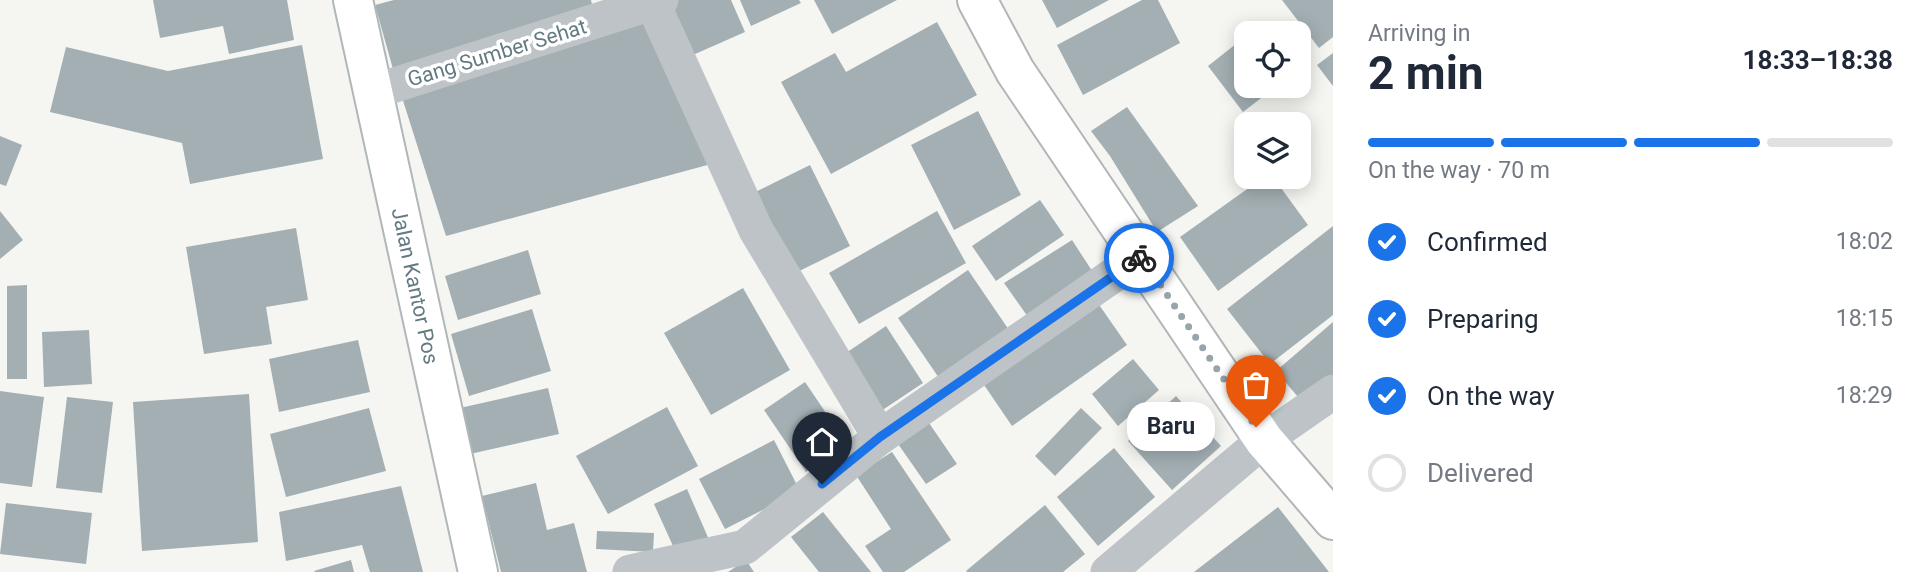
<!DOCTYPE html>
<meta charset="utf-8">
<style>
body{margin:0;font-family:Roboto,sans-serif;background:#f2f2f3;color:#1f2937;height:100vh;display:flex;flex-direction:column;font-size:26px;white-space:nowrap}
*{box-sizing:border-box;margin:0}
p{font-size:23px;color:#747a83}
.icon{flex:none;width:38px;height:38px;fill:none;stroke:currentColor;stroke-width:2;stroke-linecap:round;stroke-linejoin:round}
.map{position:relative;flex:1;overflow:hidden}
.side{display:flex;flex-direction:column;background:#fff;width:595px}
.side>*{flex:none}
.buttons{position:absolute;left:1234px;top:21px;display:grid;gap:14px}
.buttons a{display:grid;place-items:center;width:77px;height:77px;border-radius:14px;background:#fff;box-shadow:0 4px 18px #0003;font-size:35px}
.pin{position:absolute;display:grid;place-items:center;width:60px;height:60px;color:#fff;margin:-72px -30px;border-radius:50% 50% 50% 0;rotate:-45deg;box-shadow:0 0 7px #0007}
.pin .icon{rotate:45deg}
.courier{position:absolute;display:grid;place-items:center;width:70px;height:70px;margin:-35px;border:5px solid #1a73e8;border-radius:50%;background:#fff;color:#222;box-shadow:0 2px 9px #0007}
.bubble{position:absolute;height:49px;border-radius:21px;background:#fff;box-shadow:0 4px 18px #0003;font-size:23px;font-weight:700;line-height:49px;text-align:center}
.summary em{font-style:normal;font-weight:700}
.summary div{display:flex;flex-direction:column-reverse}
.summary{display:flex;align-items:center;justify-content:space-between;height:119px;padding:0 35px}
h1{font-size:46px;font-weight:700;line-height:52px}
.bar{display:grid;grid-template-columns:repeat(4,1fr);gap:10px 7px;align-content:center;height:84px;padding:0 35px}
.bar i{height:9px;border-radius:5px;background:#e0e1e3}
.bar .current{background:#1a73e8}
.bar p{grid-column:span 4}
ol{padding:0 35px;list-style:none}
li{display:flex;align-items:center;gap:21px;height:77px}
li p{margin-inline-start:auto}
li .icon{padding:7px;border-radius:50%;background:#1a73e8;color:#fff;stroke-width:4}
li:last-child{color:#747a83}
li i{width:38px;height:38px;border:4px solid #e0e1e3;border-radius:50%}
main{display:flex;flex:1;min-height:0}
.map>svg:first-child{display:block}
.building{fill:#a3afb3}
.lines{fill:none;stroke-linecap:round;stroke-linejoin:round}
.secondary-casing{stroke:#b0b7ba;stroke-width:42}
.highway-casing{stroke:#b1b6b8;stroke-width:42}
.street{stroke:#bdc3c6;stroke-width:35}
.secondary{stroke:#fff;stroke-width:38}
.highway{stroke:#fff;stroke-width:38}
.done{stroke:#96a5aa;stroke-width:7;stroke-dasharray:0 12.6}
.route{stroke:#1a73e8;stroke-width:9}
.labels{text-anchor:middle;stroke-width:7;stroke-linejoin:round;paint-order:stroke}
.street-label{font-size:21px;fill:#637a83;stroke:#fff}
</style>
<main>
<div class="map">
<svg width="1333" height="572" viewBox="0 0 1333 572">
<rect width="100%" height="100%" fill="#f5f5f1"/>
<!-- building -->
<g class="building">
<path d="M153,0H287L294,40L229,54L223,26L160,38Z"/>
<path d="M394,0H591L594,13L395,76L375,5Z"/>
<path d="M678,0H731L745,32L686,58L664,6Z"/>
<path d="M740,0H799L801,3L751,26Z"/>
<path d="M814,0H897L832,34Z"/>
<path d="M1042,0H1109L1057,28Z"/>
<path d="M1142,0H1158L1180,43L1083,95L1057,45Z"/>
<path d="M1282,0H1333V37L1319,48Z"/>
<path d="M652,21L711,164L446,236L399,88Z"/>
<path d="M937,22L977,95L831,174L781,82L835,53L846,72Z"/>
<path d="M1246,36V86H1277L1243,112L1208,66Z"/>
<path d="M302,45L323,159L190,184L182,143L50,112L66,47L168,71Z"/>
<path d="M1333,53V86L1317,65Z"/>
<path d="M1127,107L1198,206L1157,232L1110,156L1091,131Z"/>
<path d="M978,111L1021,195L954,230L911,145Z"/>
<path d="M0,136L22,145L6,186L0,184Z"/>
<path d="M810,165L850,246L779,281L739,200Z"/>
<path d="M1264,177H1273L1308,225L1218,291L1180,237Z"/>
<path d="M1040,200L1064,235L996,281L972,246Z"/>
<path d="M0,211L23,240L0,259Z"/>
<path d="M937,211L966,263L859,324L829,273Z"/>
<path d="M1333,226V315L1270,364L1227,309Z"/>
<path d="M296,228L308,300L266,307L272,344L204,354L186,247Z"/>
<path d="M1072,240L1098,280L1033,324L1004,283Z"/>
<path d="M528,250L541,294L458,320L445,276Z"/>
<path d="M968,270L1009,330L939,378L898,318Z"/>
<path d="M27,285V379H7V286Z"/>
<path d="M743,288L790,370L711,415L664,333Z"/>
<path d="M1095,299L1127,345L1012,426L980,379Z"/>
<path d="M532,309L551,371L469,396L451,334Z"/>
<path d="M1333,322V379L1304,404L1276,371Z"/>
<path d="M886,326L923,383L872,417L834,361Z"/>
<path d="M89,330L92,384L44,387L42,332Z"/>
<path d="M358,340L370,392L279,412L269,359Z"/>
<path d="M1133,359L1159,390L1118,426L1092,394Z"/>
<path d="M805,382L847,444L806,472L764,410Z"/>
<path d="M548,388L559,434L470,454L460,408Z"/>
<path d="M0,391L44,397L32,487L0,483Z"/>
<path d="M249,394L258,542L142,551L133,402Z"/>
<path d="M1176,396L1221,446L1172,490L1128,441Z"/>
<path d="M67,397L113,402L102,493L56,488Z"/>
<path d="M667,407L698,466L608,514L576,456Z"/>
<path d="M369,408L386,471L286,497L270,434Z"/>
<path d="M1081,408L1102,428L1055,476L1035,456Z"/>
<path d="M927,420L957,464L926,484L896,441Z"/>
<path d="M774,440L800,491L725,529L699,479Z"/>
<path d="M1114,448L1155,497L1098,546L1057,497Z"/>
<path d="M892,452L951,540L904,572H883L865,546L891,529L856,475Z"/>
<path d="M536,483L547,530L574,523L587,572H501L482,496Z"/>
<path d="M401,486L423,572H370L362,545L286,561L279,512Z"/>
<path d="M687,489L710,542L678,557L654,504Z"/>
<path d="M6,503L92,513L86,564L0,554Z"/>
<path d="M1045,505L1085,554L1063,572H967L966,571Z"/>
<path d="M1278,507L1329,572H1194Z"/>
<path d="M823,512L871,572H819L791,537Z"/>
<path d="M597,531L654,533L653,552L596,549Z"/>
<path d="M351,560L354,572H315L314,571Z"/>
<path d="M746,560L754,572H728Z"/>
</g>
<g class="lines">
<!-- secondary casing -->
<g class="secondary-casing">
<path id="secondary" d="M353,0L478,572"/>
</g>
<!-- highway casing -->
<g class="highway-casing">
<path id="highway" d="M977,0L1015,71L1264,440L1333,520"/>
</g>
<!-- street -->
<g class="street">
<path d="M653,4L756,230L880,437"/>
<path d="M373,92L661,0"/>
<path d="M630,572L745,547L880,437L1141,256"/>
<path d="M1108,572L1264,440L1333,392"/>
</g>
<!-- secondary -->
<use href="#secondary" class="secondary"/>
<!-- highway -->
<use href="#highway" class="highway"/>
</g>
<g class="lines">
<!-- done -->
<path class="done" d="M1139,258L1141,256L1256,427"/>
<!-- route -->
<path class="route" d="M822,484L880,437L1139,258"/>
</g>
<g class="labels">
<!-- street labels -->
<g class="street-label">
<text transform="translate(497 53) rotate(-17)" y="7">Gang Sumber Sehat</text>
<text transform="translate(415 286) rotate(78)" y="7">Jalan Kantor Pos</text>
</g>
</g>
</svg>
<div class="buttons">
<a><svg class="icon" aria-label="locate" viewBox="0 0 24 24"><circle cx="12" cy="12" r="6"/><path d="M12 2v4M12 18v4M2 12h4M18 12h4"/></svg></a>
<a><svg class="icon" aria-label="layers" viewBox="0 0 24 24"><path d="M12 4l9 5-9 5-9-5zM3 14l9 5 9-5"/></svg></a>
</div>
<div class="pin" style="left:1256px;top:427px;background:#ea580c"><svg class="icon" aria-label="bag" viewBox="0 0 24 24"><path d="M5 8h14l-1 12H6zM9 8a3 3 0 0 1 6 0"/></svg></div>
<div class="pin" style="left:822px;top:484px;background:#1f2937"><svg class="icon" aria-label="home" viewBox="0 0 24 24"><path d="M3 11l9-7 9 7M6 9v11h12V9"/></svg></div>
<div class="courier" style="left:1139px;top:258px"><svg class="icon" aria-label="bike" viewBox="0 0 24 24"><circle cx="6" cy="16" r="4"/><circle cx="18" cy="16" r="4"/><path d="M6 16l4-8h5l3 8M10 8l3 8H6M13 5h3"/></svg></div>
<div class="bubble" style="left:1127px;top:402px;width:88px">Baru</div>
</div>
<section class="side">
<div class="summary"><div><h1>2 min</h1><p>Arriving in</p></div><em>18:33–18:38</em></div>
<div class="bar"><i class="current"></i><i class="current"></i><i class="current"></i><i></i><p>On the way · 70 m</p></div>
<ol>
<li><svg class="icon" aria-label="check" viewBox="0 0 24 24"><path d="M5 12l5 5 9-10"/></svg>Confirmed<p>18:02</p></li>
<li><svg class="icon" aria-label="check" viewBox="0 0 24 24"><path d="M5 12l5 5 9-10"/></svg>Preparing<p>18:15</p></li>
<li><svg class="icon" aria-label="check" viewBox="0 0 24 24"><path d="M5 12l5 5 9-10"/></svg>On the way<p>18:29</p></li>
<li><i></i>Delivered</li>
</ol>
</section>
</main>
